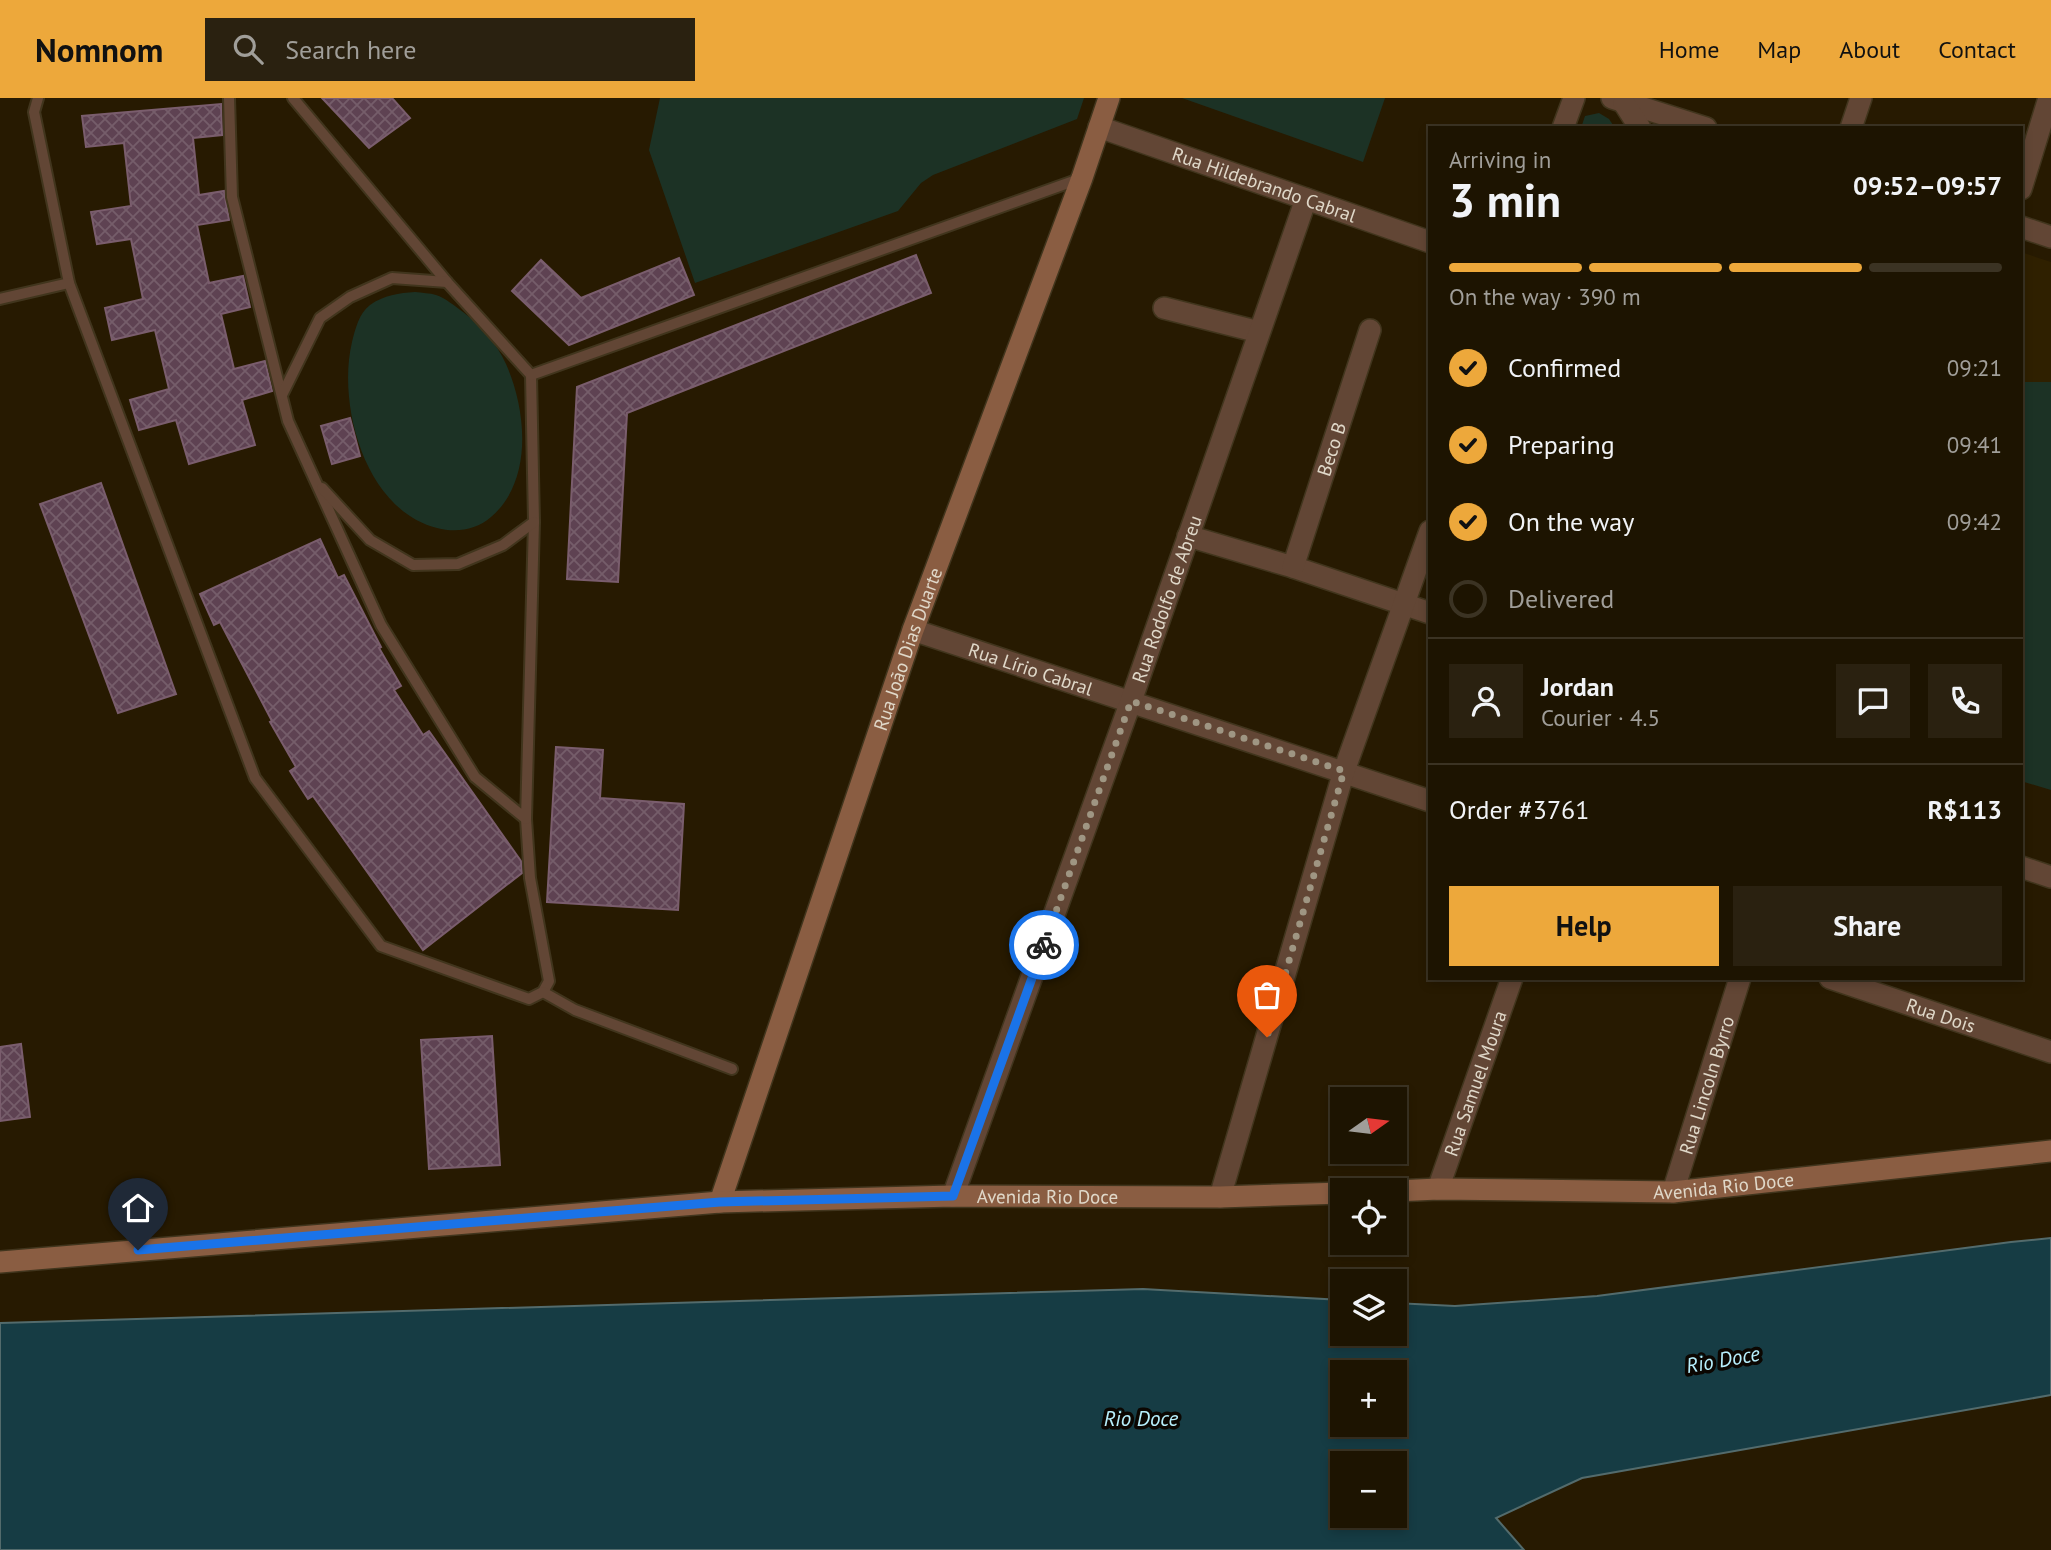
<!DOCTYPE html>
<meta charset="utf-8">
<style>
body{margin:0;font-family:"PT Sans",sans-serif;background:#2a2110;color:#f1f3f6;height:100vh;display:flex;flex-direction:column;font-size:26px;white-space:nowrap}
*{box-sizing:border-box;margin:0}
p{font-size:23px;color:#a09e99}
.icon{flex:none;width:38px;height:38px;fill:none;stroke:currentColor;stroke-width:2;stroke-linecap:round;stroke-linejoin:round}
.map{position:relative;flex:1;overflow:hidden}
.drawer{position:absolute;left:1428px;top:28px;width:595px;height:854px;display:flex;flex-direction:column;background:#1d1401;border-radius:0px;box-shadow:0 4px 10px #0003,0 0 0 2px #3b3323}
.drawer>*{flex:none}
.needle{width:46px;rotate:76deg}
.tools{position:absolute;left:1330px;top:989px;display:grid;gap:14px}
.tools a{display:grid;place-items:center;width:77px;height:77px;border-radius:0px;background:#1d1401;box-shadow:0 4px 10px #0003,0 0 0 2px #3b3323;font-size:35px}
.pin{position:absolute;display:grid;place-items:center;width:60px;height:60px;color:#fff;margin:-72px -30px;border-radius:50% 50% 50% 0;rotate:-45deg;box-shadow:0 0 7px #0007}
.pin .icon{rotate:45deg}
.courier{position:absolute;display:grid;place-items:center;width:70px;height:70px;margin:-35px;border:5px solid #1a73e8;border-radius:50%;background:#fff;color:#222;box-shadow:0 2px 9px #0007}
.headline em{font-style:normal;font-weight:700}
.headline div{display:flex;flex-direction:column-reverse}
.headline{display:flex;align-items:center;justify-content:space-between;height:119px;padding:0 21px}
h1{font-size:46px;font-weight:700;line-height:52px}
.bar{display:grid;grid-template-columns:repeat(4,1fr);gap:10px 7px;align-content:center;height:84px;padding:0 21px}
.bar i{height:9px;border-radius:5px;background:#3b3323}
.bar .active{background:#eda83b}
.bar p{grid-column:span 4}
.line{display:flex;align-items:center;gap:18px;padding:0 21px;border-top:2px solid #3b3323}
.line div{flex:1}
.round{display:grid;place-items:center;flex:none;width:74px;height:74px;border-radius:0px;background:#2a2110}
ol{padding:0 21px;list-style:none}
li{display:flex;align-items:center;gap:21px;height:77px}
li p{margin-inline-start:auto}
li .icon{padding:7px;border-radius:50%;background:#eda83b;color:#111;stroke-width:4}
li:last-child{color:#a09e99}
li i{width:38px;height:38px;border:4px solid #3b3323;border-radius:50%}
.button{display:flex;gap:14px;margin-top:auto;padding:14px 21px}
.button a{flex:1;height:80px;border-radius:0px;background:#eda83b;color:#111;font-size:28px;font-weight:700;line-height:80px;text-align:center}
.button a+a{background:#2a2110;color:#f1f3f6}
header{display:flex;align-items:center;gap:42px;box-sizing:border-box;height:98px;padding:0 35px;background:#eda83b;color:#111}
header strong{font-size:33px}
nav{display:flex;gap:38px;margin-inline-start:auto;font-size:24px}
.search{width:490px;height:63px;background:#2a2110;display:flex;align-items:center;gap:18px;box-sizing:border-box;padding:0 24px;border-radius:0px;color:#a09e99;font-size:26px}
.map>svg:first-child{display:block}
.built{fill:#2f2000}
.green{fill:#1c3225}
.water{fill:#163c44;stroke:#536b6c;stroke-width:2;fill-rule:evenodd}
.building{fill:url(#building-cross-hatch);stroke:#7a5d6d;stroke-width:2}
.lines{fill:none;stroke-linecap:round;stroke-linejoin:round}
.lane-casing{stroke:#41351d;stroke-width:14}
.street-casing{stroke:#41351d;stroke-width:24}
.secondary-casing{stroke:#41351d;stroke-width:24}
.lane{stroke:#624635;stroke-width:10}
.street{stroke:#624635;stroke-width:21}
.secondary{stroke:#8a5d42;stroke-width:21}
.done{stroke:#9f9683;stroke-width:7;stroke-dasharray:0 12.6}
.route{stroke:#1a73e8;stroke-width:9}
.labels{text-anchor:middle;stroke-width:7;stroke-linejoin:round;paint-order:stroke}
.street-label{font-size:19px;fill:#e0d8c9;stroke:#0b0601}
.water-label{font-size:21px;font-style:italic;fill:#b7effc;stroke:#0b0601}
</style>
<header>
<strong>Nomnom</strong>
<div class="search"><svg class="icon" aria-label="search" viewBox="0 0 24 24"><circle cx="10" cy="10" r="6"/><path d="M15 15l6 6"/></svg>Search here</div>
<nav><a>Home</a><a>Map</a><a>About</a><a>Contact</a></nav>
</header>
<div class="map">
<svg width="2051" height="1452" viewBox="0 0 2051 1452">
<defs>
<pattern id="building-cross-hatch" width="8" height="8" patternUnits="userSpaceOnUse" patternTransform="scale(1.75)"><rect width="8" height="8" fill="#5e4252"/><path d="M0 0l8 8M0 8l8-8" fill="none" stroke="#755d6a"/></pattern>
</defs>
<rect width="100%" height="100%" fill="#271a01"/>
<!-- built -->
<path class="built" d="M2021,154L2051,164V284H2021Z"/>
<!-- green -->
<g class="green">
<path d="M660,0H1084L1077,21L933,77L921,85L898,113L695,185L649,52Z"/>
<path d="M1182,0H1385L1363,64Z"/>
<path d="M1599,15L1609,21L1615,30H1581L1585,18Z"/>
<path d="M415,194C422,195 430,195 436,197C445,200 455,208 463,214C481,227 497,246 506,266C527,313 533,383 491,419C476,432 456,435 437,430C365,412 337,307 352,244C355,232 359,215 370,207C384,197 399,195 415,194Z"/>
<path d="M2021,284H2051V692L2021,683Z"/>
</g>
<!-- water -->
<path class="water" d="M2051,1140V1297L1582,1380L1496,1420L1524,1452H0V1225L1143,1191L1342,1202V1236H1395V1205L1455,1208L1597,1198L2011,1144ZM1342,1274H1395V1326H1342ZM1342,1365H1395V1418H1342Z"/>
<!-- building -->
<g class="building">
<path d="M322,0H392L410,20L369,50Z"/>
<path d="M221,6L222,37L193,40L199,97L224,93L229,122L197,127L209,185L243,178L250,209L221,216L234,271L265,263L272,293L242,302L255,347L189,366L176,322L139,332L130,302L169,291L155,232L112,242L105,210L143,201L131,141L97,146L91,114L131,108L124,45L86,49L82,18Z"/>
<path d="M916,157L931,195L627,315L618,484L567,481L577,289Z"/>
<path d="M679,160L694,197L569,247L512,193L541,162L581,200Z"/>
<path d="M350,320L360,358L332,366L321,328Z"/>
<path d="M101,385L176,596L118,615L40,406Z"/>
<path d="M320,441L338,480L344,477L381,549L379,550L401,588L394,592L423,637L429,633L521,763L522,775L423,852L313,698L308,701L290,673L296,669L270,624L272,623L220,524L214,527L200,496Z"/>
<path d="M556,649L603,652L600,700L684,706L678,812L547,804Z"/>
<path d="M492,938L500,1067L429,1071L421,942Z"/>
<path d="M21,946L30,1019L0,1023V949Z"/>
</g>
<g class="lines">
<!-- lane casing -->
<g class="lane-casing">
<g id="lane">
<path d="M38,0L34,14L69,185L255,680L381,848L529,901L543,894L549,883L530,780L526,721"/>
<path d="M229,0L232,99L288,323L381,527L475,679L526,721L534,424L531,277L447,184L293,0"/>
<path d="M0,201L69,185"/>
<path d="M531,277L1082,80"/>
<path d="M282,297L320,220L350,199L392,180L447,184"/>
<path d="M322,390L370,442L413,467L458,466L503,447L534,424"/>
<path d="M543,894L575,912L732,971"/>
</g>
</g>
<!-- street casing -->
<g class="street-casing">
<g id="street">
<path d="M1612,0L1706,30"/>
<path d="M1624,5L1640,30"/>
<path id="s1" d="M1099,29L1430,144"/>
<path d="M1563,30L1574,0"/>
<path d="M1851,30L1861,0"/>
<path d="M2021,91L2049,0"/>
<path d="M2021,129L2051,139"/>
<path d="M1164,210L1259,234"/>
<path d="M1188,438L1293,469L1430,515"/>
<path id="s2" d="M1293,469L1370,232"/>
<path id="s3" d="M913,532L1430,703"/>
<path d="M2021,769L2051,779"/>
<path id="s4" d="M1830,880L2051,954"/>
<path id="s5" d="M1438,1091L1512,880"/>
<path id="s6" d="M1673,1094L1740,880"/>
<path id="s7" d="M953,1098L1131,603L1306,101"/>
<path d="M1220,1099L1344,673L1430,433"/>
</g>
</g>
<!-- secondary casing -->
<g class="secondary-casing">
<g id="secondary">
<path id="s8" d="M1395,1093L1438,1091L1673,1094L2051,1053"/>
<path id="s9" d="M720,1104L913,532L1082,80L1109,0"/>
<path id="s10" d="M0,1164L720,1104L953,1098L1220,1099L1342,1095"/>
</g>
</g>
<!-- lane -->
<use href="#lane" class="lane"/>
<!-- street -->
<use href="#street" class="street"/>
<!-- secondary -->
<use href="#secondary" class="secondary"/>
</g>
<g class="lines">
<!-- done -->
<path class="done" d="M1044,847L1131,603L1344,673L1267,939"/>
<!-- route -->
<path class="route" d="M138,1152L720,1104L953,1098L1044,847"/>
</g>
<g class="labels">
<!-- street labels -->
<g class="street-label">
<text dy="7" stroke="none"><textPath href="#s1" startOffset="175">Rua Hildebrando Cabral</textPath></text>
<text dy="7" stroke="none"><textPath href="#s2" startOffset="124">Beco B</textPath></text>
<text dy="7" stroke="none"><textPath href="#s7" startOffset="634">Rua Rodolfo de Abreu</textPath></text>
<text dy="7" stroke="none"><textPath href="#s9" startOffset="584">Rua João Dias Duarte</textPath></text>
<text dy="7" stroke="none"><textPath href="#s3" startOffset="124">Rua Lírio Cabral</textPath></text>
<text dy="7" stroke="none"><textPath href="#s4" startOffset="117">Rua Dois</textPath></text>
<text dy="7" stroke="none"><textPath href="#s5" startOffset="112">Rua Samuel Moura</textPath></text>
<text dy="7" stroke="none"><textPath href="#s6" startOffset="112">Rua Lincoln Byrro</textPath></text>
<text dy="7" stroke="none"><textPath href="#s8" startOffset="329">Avenida Rio Doce</textPath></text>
<text dy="7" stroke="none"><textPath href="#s10" startOffset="1050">Avenida Rio Doce</textPath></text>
</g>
<!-- water labels -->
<g class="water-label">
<text transform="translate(1723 1262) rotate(-10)" y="7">Rio Doce</text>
<text x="1141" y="1328">Rio Doce</text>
</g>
</g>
</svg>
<div class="tools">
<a><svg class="needle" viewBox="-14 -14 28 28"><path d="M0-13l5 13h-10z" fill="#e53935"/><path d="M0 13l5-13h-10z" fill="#a09e99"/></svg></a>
<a><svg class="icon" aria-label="locate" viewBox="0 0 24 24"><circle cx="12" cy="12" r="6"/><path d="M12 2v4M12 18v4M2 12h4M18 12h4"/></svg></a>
<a><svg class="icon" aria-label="layers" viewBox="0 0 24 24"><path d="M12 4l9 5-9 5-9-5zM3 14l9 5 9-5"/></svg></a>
<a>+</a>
<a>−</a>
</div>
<div class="pin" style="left:1267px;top:939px;background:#ea580c"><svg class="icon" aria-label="bag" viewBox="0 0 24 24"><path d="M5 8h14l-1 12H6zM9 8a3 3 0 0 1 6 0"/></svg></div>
<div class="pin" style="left:138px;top:1152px;background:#1f2937"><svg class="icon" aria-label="home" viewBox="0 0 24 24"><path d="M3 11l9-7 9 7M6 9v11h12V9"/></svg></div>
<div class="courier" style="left:1044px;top:847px"><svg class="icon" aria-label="bike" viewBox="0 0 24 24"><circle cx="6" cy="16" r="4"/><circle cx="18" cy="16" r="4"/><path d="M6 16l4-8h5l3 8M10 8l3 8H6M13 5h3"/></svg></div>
<section class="drawer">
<div class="headline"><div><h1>3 min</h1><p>Arriving in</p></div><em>09:52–09:57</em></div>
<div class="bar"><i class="active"></i><i class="active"></i><i class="active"></i><i></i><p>On the way · 390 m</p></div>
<ol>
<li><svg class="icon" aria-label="check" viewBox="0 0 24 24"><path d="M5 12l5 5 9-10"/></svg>Confirmed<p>09:21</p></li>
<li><svg class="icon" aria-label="check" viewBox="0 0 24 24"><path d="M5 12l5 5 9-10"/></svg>Preparing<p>09:41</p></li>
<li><svg class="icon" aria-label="check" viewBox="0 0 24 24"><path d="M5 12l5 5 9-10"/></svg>On the way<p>09:42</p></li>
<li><i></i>Delivered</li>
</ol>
<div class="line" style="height:126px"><a class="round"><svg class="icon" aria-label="person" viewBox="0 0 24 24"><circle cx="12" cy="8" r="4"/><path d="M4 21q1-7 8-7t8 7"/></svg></a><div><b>Jordan</b><p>Courier · 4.5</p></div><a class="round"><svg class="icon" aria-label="chat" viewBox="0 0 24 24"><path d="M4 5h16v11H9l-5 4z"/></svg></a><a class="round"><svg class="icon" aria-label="phone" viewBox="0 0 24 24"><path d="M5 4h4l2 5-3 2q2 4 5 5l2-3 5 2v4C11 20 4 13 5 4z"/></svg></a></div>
<div class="line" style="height:91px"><div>Order #3761</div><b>R$113</b></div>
<div class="button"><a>Help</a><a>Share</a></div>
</section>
</div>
